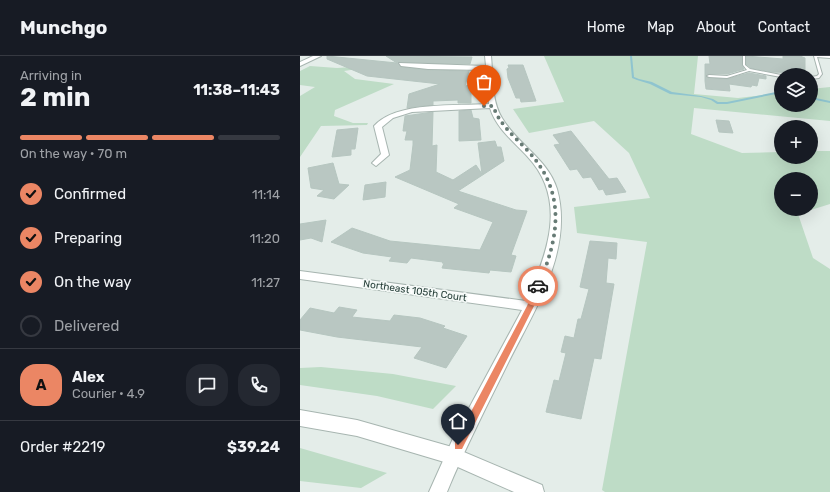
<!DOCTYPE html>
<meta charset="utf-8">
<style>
body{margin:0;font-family:Rubik,sans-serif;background:#242831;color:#f1f3f6;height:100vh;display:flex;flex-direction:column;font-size:15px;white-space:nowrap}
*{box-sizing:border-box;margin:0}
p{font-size:13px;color:#9ea1a6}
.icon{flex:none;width:22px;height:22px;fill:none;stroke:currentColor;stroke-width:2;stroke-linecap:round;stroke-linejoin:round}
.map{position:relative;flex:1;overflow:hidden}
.sheet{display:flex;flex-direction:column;background:#171b24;width:300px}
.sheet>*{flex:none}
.fabs{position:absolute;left:474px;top:12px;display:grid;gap:8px}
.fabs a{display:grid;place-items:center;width:44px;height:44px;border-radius:50%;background:#171b24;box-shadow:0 4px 16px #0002;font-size:20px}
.pin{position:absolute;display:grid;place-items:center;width:34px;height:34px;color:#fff;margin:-41px -17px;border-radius:50% 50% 50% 0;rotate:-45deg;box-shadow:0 0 4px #0007}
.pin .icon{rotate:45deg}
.courier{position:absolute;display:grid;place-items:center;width:40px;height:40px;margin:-20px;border:3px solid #eb8664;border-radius:50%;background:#fff;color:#222;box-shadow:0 1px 5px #0007}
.headline em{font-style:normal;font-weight:700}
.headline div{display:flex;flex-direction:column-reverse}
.headline{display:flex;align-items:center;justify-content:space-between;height:68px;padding:0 20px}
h1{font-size:26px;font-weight:700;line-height:30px}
.bar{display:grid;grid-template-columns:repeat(4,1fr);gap:6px 4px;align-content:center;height:48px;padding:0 20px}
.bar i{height:5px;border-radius:3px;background:#363941}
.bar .current{background:#eb8664}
.bar p{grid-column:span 4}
.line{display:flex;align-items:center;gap:10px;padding:0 20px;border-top:1px solid #363941}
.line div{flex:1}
.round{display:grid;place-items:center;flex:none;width:42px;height:42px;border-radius:16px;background:#242831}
ol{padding:0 20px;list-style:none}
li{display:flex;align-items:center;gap:12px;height:44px}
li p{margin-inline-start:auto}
li .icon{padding:4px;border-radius:50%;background:#eb8664;color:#111;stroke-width:4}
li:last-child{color:#9ea1a6}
li i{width:22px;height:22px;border:2px solid #363941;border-radius:50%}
header{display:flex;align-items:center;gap:24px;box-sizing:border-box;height:56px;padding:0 20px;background:#171b24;border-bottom:1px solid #363941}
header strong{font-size:19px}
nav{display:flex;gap:22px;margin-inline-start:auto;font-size:14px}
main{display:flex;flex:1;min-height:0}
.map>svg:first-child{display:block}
.green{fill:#bedcc6;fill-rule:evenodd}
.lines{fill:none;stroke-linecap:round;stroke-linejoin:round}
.stream{fill:#8fc4cf;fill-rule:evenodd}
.building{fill:#b9c7c2;stroke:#b6c6c0}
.service-casing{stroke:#a7b5b0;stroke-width:2}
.minor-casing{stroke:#a7b5b0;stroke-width:2}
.tertiary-casing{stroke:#a7b5b0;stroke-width:2}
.service{fill:#fff;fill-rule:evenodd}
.minor{fill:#fff;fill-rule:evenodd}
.tertiary{fill:#fff;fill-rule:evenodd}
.route{fill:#eb8664}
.done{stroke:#677b75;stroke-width:4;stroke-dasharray:0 7.2}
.labels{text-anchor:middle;stroke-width:3.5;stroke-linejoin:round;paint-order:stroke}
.street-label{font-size:10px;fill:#243d37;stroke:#f4f9f7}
</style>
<header>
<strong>Munchgo</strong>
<nav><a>Home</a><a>Map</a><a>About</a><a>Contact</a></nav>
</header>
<main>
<section class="sheet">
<div class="headline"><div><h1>2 min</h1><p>Arriving in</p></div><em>11:38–11:43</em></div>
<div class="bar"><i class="current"></i><i class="current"></i><i class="current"></i><i></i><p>On the way · 70 m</p></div>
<ol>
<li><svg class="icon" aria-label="check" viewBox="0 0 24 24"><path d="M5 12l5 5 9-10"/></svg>Confirmed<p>11:14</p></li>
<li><svg class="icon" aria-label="check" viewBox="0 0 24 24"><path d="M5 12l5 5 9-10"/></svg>Preparing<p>11:20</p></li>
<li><svg class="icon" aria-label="check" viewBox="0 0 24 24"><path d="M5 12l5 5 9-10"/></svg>On the way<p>11:27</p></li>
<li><i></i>Delivered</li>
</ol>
<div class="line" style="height:72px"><b class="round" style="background:#eb8664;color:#111">A</b><div><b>Alex</b><p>Courier · 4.9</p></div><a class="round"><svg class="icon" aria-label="chat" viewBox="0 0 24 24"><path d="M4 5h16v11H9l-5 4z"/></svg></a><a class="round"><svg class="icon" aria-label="phone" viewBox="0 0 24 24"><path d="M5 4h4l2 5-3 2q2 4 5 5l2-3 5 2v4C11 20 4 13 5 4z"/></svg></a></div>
<div class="line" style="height:52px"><div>Order #2219</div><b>$39.24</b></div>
</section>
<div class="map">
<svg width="530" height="436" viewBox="0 0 530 436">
<rect width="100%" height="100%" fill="#e4ede9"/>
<!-- green -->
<g class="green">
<path d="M244,0H398L394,38L438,42L481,37V49H511V33L530,31V65L394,52L391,78L442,97L481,96V101H511V95H530V148L498,158L513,202L530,213V436H305L302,434L347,186L277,177L274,151L350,142L329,97L294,65L229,77L213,53L264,46ZM481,123H511V153H481Z"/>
<path d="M84,9L44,15L55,23L94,28L35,54L34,60L53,67H68L67,69L21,70L0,101V40L15,31L0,29V15L10,10L37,12Z"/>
<path d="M21,311L93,318L156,330L133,353L77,340L0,329V312Z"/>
<path d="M0,392L87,417L61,432L0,425Z"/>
</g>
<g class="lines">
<!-- stream -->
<g class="stream">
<path d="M330,0H332L334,21L339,23L352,26L372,36L401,40L413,43L418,46H427L481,35V37L427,48H417L411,44L401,41L370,38L350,28L337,24L332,22Z"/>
<path d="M511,41L530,45V47L511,43Z"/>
</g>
</g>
<!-- building -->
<g class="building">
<path d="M27,0L97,7L86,0L172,1L170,8L98,7L101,11L128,14L169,15L165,30L171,29V47H158V44L133,45V49L107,52L109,38L140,28L67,20L27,3Z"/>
<path d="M409,0H442V9L444,13L427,18H408L406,19L408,22L427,23L449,17L466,20V23L459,22L457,30L452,29L451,31L429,28L430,35L406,33L405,25V8H410Z"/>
<path d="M446,0L483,3V0H500L505,2V17L472,16L451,12L446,8Z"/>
<path d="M208,9H223L236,45L221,46L220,42H216L208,22L207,13L209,12Z"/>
<path d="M171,54L173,62L179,63L181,84L159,85V55Z"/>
<path d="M133,56L132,90L137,89L136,116L153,124L176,109L182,118L178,87L195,85L197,91H201L204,105L158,135L216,154L227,155L211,199L216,200L211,216L190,214L189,217L142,212L144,207H142L143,206L111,202L107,207L89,205L92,201L63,197L31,186L52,172L90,185L180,194L193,166L154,152L159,148L95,121L110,114L113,89V84H105L107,75H103L105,60Z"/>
<path d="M416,64L429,65L433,77L419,76Z"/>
<path d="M58,72L55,93H51V99L32,101L37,74Z"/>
<path d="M271,75L309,123L317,122L326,136L306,139L303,133L299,134L291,121L283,122L277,113L270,114L254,89L260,88L253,79Z"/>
<path d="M33,107L39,128L49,129L34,143L17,140L24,134L11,132L8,112Z"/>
<path d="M86,126L85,141L63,144L65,129Z"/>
<path d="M26,164L22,186L11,182L0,184V168Z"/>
<path d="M290,185L317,187L316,203L308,202L306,227L314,228L301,303L294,302L281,363L246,356L254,324L259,325L266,297L261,296L265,280L274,282L278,263H281L289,233L280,231Z"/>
<path d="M39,251L57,254L52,261L90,265L94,259L120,262L145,270L143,272L167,280L146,312L114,302L122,291L37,281L0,274V264L10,252L34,257Z"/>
</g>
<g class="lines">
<!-- service casing -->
<g class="service-casing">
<g id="service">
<path d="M443,0H445V9L450,13L481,19V21L449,15L427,22L409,21L407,20L409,19L427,20L447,14L443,9Z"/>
<path d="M514,0H530V2L517,1L522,18L519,22L511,23V21L517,20L519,18Z"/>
</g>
</g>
<!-- minor casing -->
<g class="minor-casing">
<g id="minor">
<path d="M13,0H21L0,10V6Z"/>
<path d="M185,0H191C193,19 191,44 202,62C217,88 248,103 257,133C274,194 234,255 208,307C187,350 165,392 147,436H129L155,378L222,254L0,223V215L226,245C248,197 268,143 227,100C214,86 196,72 190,52L112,56L93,62L82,71L89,99L76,110L72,107L81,98L74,70C96,45 158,50 189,48L186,14L128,13L101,10L99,7L186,10Z"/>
</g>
</g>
<!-- tertiary casing -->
<g class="tertiary-casing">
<path id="tertiary" d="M0,354L57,364L152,391L242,429L244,436H214L151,408L57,380L0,370Z"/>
</g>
<!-- service -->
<use href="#service" class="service"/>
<!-- minor -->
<use href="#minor" class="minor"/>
<!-- tertiary -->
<use href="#tertiary" class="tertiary"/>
</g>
<!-- route -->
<path class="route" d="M238,228L242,230L234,250L162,393H155V386L227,250L235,230Z"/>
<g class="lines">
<!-- done -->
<path class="done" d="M184,50H193C200,69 214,80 228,95C267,137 259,182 238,230"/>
</g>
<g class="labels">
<!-- street labels -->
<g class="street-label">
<text transform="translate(115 234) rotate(8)" y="4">Northeast 105th Court</text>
</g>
</g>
</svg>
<div class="fabs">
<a><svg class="icon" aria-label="layers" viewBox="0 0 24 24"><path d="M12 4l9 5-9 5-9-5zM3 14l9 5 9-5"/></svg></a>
<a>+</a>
<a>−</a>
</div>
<div class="pin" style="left:184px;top:50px;background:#ea580c"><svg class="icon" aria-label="bag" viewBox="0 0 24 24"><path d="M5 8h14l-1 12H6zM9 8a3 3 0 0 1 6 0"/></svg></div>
<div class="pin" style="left:158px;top:389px;background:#1f2937"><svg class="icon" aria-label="home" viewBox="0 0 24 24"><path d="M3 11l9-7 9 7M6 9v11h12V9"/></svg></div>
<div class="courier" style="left:238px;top:230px"><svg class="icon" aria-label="car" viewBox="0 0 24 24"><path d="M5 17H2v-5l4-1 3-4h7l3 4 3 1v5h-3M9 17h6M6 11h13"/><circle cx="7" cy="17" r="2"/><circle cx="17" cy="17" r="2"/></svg></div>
</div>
</main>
